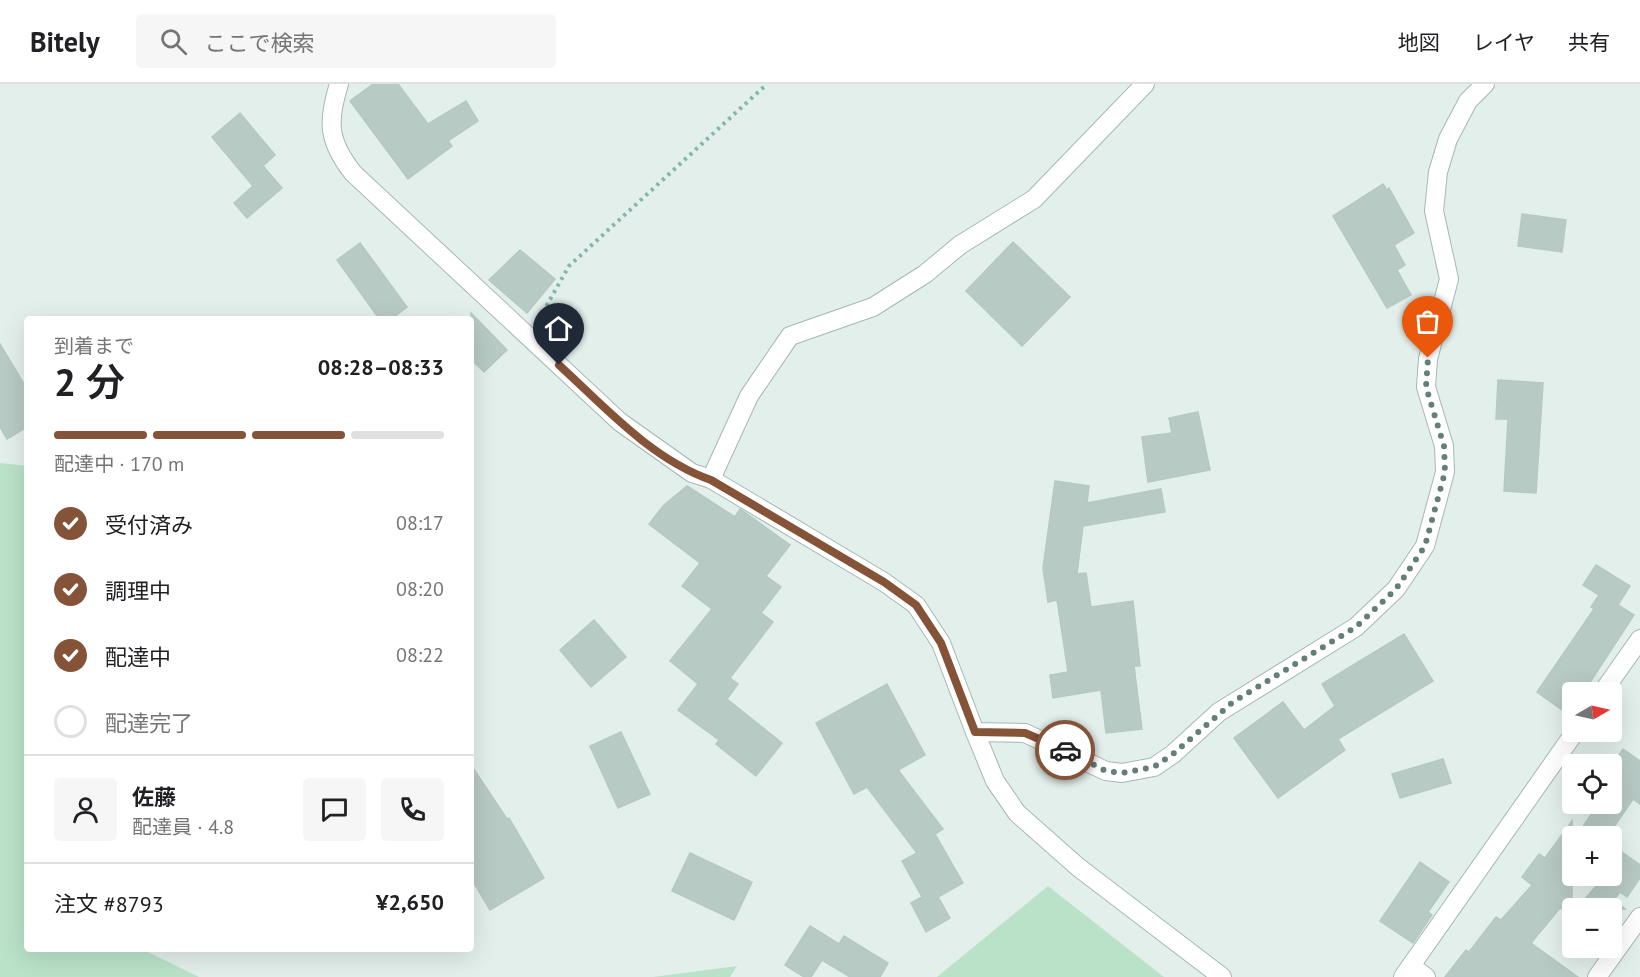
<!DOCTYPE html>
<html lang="ja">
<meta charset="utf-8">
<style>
body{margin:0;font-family:"PT Sans","Noto Sans JP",sans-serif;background:#f6f6f6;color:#202124;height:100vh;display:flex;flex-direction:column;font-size:22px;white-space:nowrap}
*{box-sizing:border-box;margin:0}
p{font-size:20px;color:#757577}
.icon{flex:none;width:33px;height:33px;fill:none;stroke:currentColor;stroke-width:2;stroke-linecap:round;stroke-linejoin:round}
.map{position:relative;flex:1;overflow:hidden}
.details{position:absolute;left:24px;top:232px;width:450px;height:636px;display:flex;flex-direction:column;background:#fff;border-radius:6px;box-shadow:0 6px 24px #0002}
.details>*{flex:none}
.needle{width:39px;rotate:81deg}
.buttons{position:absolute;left:1562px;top:598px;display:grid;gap:12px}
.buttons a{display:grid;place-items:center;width:60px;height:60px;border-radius:6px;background:#fff;box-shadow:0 6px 24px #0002;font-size:30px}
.pin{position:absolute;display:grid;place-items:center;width:51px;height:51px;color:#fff;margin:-62px -26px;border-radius:50% 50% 50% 0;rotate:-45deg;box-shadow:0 0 6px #0007}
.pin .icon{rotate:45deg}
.courier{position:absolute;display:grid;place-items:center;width:60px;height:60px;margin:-30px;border:4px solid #845338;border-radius:50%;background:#fff;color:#222;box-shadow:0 2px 8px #0007}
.head em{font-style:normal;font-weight:600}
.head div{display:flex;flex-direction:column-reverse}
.head{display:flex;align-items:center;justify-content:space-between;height:102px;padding:0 30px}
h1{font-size:39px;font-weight:600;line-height:45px}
.bar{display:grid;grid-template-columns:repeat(4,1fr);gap:9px 6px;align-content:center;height:72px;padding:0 30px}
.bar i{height:8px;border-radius:4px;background:#e0e0e0}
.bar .selected{background:#845338}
.bar p{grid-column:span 4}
.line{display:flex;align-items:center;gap:15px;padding:0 30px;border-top:2px solid #e0e0e0}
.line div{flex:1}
.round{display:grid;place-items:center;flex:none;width:63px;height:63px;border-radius:6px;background:#f6f6f6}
ol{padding:0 30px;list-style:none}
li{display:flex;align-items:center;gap:18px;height:66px}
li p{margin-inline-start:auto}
li .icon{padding:6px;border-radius:50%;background:#845338;color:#fff;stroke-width:4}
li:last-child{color:#757577}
li i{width:33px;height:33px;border:3px solid #e0e0e0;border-radius:50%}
header{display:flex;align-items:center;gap:36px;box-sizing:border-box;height:84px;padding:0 30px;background:#fff;border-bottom:2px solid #e0e0e0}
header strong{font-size:28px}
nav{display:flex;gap:33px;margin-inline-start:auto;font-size:21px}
.search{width:420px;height:54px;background:#f6f6f6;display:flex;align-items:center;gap:15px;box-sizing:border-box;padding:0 21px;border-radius:6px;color:#757577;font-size:22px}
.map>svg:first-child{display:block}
.green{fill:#bae2c9}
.building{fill:#b8cac4;stroke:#b5c9c3;stroke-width:1.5}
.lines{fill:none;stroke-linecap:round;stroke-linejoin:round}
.minor-casing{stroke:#a5b8b3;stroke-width:20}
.tertiary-casing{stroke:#a5b8b3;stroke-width:20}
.path{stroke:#80b6ab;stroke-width:4;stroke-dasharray:3 4.5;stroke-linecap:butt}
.minor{stroke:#fff;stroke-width:18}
.tertiary{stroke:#fff;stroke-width:18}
.done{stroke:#647f7a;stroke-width:6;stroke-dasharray:0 10.8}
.route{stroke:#845338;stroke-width:8}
</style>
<header>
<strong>Bitely</strong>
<div class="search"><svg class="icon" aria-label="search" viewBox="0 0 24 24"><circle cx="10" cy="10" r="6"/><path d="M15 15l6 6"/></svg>ここで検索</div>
<nav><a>地図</a><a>レイヤ</a><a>共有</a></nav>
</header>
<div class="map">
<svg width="1640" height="893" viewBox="0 0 1640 893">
<rect width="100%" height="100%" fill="#e3efeb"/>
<!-- green -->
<g class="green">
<path d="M0,379L27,382V866H144L199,893H0Z"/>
<path d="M1048,802L1164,893H937Z"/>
<path d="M737,882L730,893H653Z"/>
</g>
<!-- building -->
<g class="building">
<path d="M373,0H398L428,40L466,17L478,37L448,57L452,62L408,95L350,17Z"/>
<path d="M240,29L275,71L263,82L282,104L247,134L234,119L253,102L212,53Z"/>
<path d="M1383,100L1387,106L1389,104L1414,149L1394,161L1405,181L1397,186L1411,211L1387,224L1333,132Z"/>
<path d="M1522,130L1566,136L1562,168L1518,162Z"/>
<path d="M1013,158L1070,213L1022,262L966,207Z"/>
<path d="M360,159L407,223L390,236H380L337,176Z"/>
<path d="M520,166L555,195L527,229L489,196Z"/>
<path d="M471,229L507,266L484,288L471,275Z"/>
<path d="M0,260L27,305V343L7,355L0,343Z"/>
<path d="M1498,296L1543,299L1536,409L1504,407L1508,335H1496Z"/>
<path d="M1198,328L1210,386L1148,398L1142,353L1172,349L1169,334Z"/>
<path d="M1055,397L1089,402L1087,419L1161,405L1165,428L1083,442L1077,490L1086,489L1091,523L1133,517L1140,582H1134L1142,645L1106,649L1101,606L1053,614L1050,591L1068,588L1057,516L1048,518L1043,484Z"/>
<path d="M687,402L735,433L740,425L790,461L766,492L781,503L761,529L773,538L730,594L738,600L727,615L782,659L756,692L716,660L719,656L678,626L698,600L670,577L712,525L682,502L700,479L649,440L664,421Z"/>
<path d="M1596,481L1630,502L1618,521L1634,531L1583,609H1572V633L1537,608L1594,525L1591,523L1599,511L1583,501Z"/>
<path d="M594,536L626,573L591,603L560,566Z"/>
<path d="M1404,550L1433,597L1338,655L1345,666L1278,714L1234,654L1283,618L1304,646L1335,622L1322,600Z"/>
<path d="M887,600L925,671L898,686L943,745L935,750L963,799L938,813L950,834L926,848L911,819L922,813L902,777L917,769L867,703L854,710L816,639Z"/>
<path d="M621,648L650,710L618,724L590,662Z"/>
<path d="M1623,665L1640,677V720L1633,715L1607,753H1576L1598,720H1611V683Z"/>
<path d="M1443,675L1451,699L1400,714L1392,690Z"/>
<path d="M471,681L507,735L509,734L544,794L490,826L471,794Z"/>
<path d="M1572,737V833L1560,824L1531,859L1578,893H1445L1466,866L1469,868L1496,833L1501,836L1532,801L1522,793L1539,770L1545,774Z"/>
<path d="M1622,768L1640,781V794L1627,813L1620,808L1614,816L1625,825H1576L1605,792H1611V783Z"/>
<path d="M690,769L752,798L734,836L672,807Z"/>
<path d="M1420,778L1449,798L1428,828L1432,831L1413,859L1380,837Z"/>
<path d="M810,842L839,860L844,852L888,879L880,893H850L822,876L811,893H804L785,881Z"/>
</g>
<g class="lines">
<!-- minor casing -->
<g class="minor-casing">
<g id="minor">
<path d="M339,0C327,38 328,57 353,89L620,338L692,389L711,395L884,498L916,521L941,559L975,648L1025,649L1106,687L1122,689L1154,683L1173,670L1219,628L1356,543L1396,505L1425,462L1445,388L1444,362L1426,303L1428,275L1449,195L1434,127L1438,88L1448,55L1468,17L1485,0"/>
<path d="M711,395L749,312L790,252L873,223L925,190L960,161L1034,115L1145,0"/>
<path d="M1602,609L1640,555"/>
<path d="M1411,882L1426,893"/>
<path d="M1403,893L1575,648"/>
<path d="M1597,893L1640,833"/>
</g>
</g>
<!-- tertiary casing -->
<g class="tertiary-casing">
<path id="tertiary" d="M975,648L995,697L1017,729L1078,783L1222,893"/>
</g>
<!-- path -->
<path class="path" d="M539,235L569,182L767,0"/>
<!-- minor -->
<use href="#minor" class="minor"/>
<!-- tertiary -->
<use href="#tertiary" class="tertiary"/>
</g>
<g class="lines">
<!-- done -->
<path class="done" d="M1065,666L1106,687L1122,689L1154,683L1173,670L1233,618L1356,543L1396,505L1425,462L1445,388L1444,362L1426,303L1428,274"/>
<!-- route -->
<path class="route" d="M559,281C605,323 651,375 711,396L884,498L916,521L941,559L975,648L1025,649L1065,666"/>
</g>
</svg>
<div class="buttons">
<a><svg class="needle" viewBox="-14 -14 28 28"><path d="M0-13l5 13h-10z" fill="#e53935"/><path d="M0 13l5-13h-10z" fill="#757577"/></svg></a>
<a><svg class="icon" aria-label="locate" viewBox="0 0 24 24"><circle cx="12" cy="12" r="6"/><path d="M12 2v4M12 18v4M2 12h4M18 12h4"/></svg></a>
<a>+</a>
<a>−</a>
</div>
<div class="pin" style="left:1428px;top:274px;background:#ea580c"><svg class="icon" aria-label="bag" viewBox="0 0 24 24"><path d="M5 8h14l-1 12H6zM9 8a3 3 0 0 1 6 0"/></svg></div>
<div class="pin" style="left:559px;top:281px;background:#1f2937"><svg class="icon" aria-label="home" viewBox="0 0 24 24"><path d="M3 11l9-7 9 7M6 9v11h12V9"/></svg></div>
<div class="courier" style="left:1065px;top:666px"><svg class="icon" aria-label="car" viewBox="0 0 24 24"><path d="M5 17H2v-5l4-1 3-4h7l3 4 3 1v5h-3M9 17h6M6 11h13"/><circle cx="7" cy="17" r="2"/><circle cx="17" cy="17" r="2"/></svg></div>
<section class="details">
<div class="head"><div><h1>2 分</h1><p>到着まで</p></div><em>08:28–08:33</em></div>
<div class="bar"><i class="selected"></i><i class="selected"></i><i class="selected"></i><i></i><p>配達中 · 170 m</p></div>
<ol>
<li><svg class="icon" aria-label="check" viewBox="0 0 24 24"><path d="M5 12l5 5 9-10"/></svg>受付済み<p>08:17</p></li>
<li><svg class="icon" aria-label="check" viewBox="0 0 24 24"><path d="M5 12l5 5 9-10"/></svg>調理中<p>08:20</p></li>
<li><svg class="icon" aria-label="check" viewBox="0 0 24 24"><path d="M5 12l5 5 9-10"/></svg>配達中<p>08:22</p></li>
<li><i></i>配達完了</li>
</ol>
<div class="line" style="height:108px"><a class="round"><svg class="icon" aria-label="person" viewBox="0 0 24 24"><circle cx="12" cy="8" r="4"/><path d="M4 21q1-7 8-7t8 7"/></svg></a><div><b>佐藤</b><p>配達員 · 4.8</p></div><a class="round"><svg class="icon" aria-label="chat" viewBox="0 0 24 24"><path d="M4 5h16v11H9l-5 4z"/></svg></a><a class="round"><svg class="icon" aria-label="phone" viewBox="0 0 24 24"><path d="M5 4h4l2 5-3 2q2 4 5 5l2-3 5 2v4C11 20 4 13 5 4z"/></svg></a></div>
<div class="line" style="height:78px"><div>注文 #8793</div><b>¥2,650</b></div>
</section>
</div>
